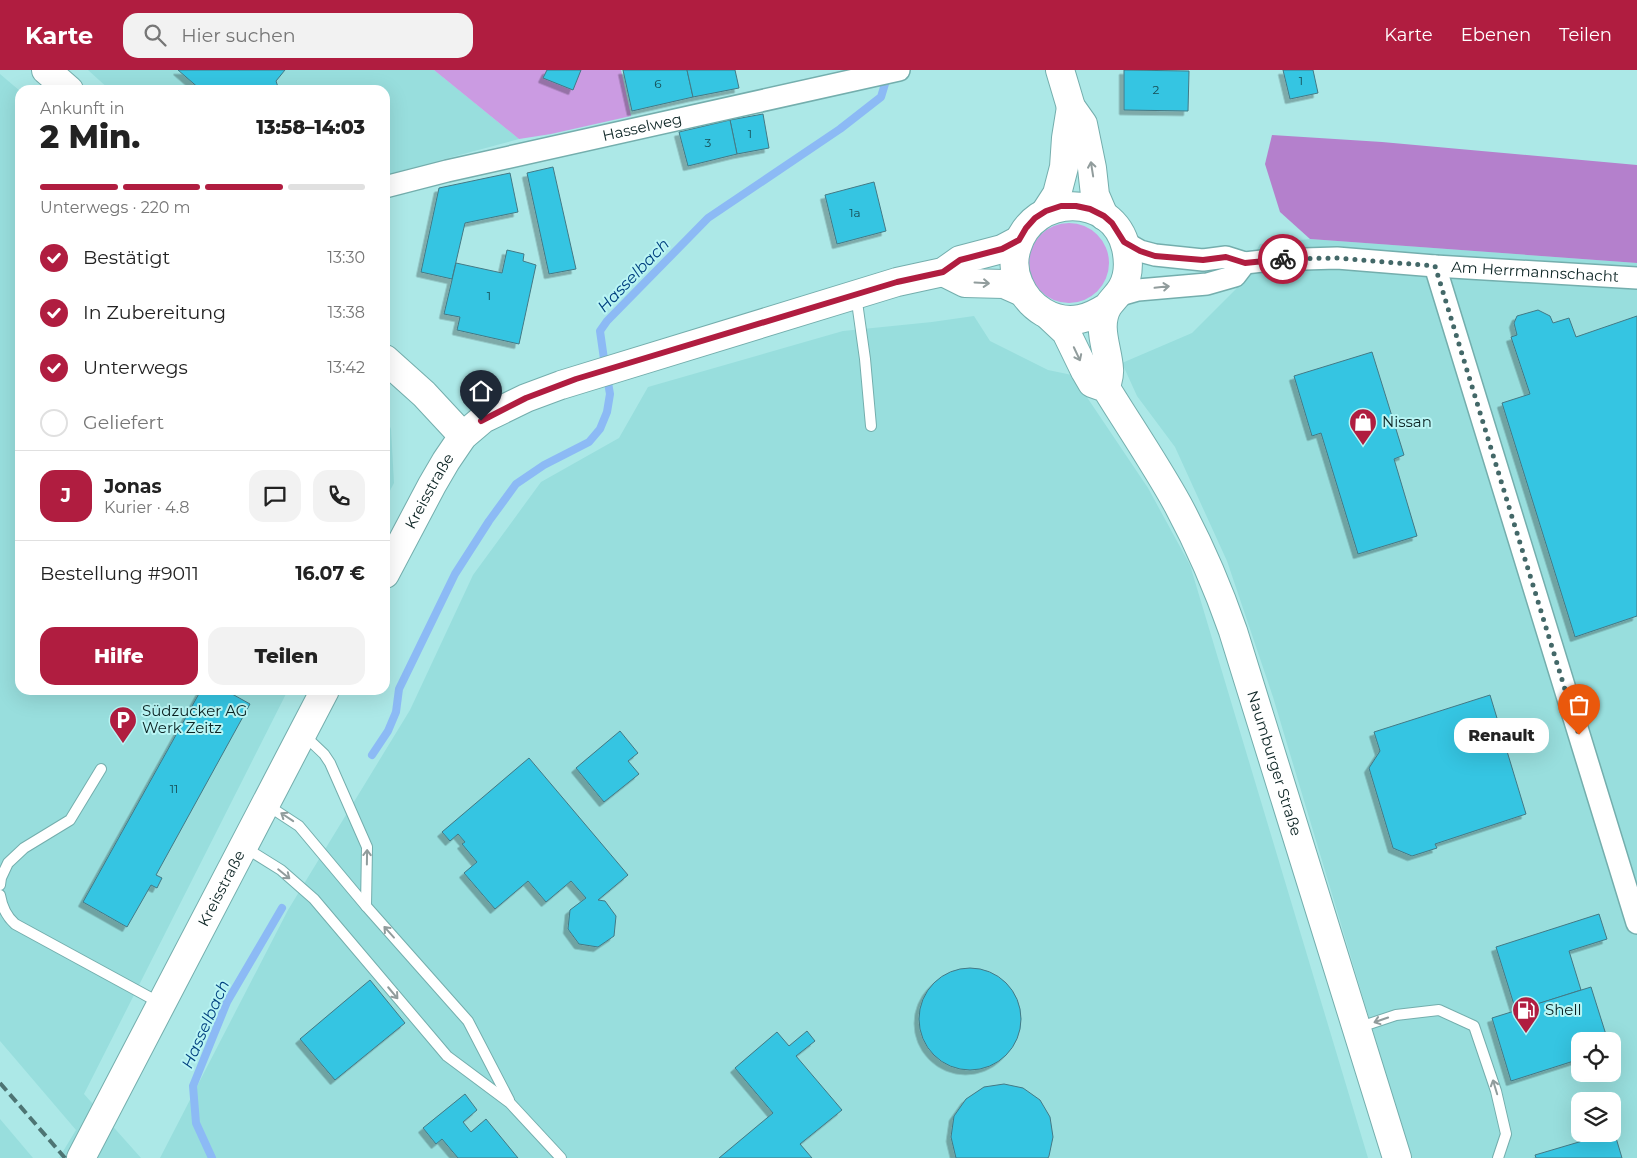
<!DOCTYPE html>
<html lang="de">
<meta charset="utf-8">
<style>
body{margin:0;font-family:Montserrat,sans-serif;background:#f2f2f2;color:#222;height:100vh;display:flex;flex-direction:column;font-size:19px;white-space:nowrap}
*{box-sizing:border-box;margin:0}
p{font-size:16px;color:#767676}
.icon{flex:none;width:28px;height:28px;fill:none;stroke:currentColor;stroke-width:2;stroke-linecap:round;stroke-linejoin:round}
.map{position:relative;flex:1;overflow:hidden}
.details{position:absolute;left:15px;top:15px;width:375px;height:610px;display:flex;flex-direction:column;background:#fff;border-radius:15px;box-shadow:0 5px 20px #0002}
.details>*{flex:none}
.tools{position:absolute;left:1571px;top:962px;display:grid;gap:10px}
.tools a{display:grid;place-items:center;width:50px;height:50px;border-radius:10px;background:#fff;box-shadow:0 5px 20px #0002;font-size:25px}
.pin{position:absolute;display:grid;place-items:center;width:42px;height:42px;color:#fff;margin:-51px -21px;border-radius:50% 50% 50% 0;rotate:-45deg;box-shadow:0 0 5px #0007}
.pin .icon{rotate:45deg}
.courier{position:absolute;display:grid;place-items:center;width:50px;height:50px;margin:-25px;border:4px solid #b01d40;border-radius:50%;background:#fff;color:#222;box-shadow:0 1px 6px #0007}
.bubble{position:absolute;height:35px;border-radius:15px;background:#fff;box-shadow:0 5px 20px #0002;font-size:16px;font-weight:800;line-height:35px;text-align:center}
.head em{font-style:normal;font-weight:800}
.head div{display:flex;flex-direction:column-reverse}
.head{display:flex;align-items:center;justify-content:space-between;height:85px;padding:0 25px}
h1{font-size:32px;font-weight:800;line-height:38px}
.bar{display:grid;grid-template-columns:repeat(4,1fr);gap:8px 5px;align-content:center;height:60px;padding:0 25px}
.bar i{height:6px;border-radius:4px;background:#e0e0e0}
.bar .on{background:#b01d40}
.bar p{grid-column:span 4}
.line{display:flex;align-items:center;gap:12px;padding:0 25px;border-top:1px solid #e0e0e0}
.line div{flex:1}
.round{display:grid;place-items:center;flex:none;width:52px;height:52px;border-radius:15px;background:#f2f2f2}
ol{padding:0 25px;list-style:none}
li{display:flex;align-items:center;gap:15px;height:55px}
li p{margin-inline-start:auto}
li .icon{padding:5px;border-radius:50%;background:#b01d40;color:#fff;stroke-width:4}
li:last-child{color:#767676}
li i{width:28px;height:28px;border:2px solid #e0e0e0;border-radius:50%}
.primary-button{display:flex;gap:10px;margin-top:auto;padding:10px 25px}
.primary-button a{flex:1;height:58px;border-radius:15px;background:#b01d40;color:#fff;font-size:20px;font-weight:800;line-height:58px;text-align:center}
.primary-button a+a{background:#f2f2f2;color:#222}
header{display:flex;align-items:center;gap:30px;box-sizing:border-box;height:70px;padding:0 25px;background:#b01d40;color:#fff}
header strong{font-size:24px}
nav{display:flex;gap:28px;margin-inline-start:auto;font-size:18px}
.search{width:350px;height:45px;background:#f2f2f2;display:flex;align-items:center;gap:12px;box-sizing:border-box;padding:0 18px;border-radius:15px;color:#767676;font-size:19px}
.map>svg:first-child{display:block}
.built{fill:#98dedd;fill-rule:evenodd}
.green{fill:#cb9be2}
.forest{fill:#b480cc}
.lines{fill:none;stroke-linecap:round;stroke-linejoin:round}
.stream{stroke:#8cbaf5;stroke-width:8}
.building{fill:#36c5e2;stroke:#437985;filter:url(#shadow)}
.lane-casing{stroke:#74aead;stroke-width:12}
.street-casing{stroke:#74aead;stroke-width:24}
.secondary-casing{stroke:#74aead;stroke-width:30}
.primary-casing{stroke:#74aead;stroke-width:30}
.lane{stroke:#fff;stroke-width:10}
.street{stroke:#fff;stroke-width:21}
.secondary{stroke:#fff;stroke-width:28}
.primary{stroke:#fff;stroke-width:28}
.rail{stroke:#4d7473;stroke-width:4;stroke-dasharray:10 5;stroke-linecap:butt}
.oneway{stroke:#919c9c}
.done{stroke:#436868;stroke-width:5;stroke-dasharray:0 9}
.route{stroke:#b01d40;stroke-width:6}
.labels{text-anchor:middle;stroke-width:4;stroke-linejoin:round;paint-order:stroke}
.number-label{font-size:12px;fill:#164c53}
.street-label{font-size:15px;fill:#0b2323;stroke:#b9f5f4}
.poi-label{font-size:15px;fill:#0b2323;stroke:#b9f5f4;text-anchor:start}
.water-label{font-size:16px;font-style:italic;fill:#00407f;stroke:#b9f5f4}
</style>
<header>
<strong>Karte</strong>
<div class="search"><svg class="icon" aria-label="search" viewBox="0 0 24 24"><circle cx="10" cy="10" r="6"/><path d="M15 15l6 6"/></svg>Hier suchen</div>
<nav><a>Karte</a><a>Ebenen</a><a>Teilen</a></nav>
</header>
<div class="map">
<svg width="1637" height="1088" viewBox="0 0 1637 1088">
<defs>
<filter id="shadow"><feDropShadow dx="-4.5" dy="4.5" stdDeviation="0" flood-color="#0004"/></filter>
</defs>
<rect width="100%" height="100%" fill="#ace8e7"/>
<!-- built -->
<g class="built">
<path d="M88,0H434L519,69L385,105V20H110Z"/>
<path d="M0,4L20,21V620H288L84,1024L141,1088H59L76,1060L0,971Z"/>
<path d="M1310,169L1637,193V1088H1411L1273,627L1227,491L1175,377L1137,326L1122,293L1192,263L1236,219L1260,174ZM1580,971H1612V1004H1580ZM1580,1031H1612V1064H1580Z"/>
<path d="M974,246L990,271L1048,300L1072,305L1148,418L1190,495L1368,1088H160L288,840L410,640L473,505L541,412L619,368L648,317L843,261L932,252Z"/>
<path d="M385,346L391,359L394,413L385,430Z"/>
<path d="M0,1049L33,1088H0Z"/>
</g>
<!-- green -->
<g class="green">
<path d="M434,0H621L631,46L551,64L519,69Z"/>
<circle cx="1069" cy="193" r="40"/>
</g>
<!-- forest -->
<path class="forest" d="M1272,65L1382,72L1637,95V193L1310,169L1280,142L1265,94Z"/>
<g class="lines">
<!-- stream -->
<g class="stream">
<path d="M605,296L600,261L607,251L708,148L840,59L881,27L888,4"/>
<path d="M372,685L388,661L396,642L399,619L455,504L489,451L516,414L544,395L589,372L600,359L607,342L610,324L607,307"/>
<path d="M212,1088L196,1053L193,1016L227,932L282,838"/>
</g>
</g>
<!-- building -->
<g class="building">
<path d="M178,0H285L276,11L279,20H201Z"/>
<path d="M547,0H581L573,20L543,8Z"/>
<path d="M623,0H687L693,27L632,41Z"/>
<path d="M687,0H735L739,18L693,27Z"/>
<path d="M1124,0L1189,1L1188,41L1124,40Z"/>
<path d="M1283,0H1313L1318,23L1290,29Z"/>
<path d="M763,44L769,78L737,84L730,50Z"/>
<path d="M730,50L737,84L688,96L679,62Z"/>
<path d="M553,97L576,199L549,204L527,103Z"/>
<path d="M510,103L518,142L465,153L452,209L421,202L439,118Z"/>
<path d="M874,112L886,161L837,174L825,125Z"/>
<path d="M507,180L524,184L523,191L536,195L519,274L457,260L460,247L444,244L456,193L502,203Z"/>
<path d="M1538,240L1550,246L1553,253L1569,248L1576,267L1637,246V546L1575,567L1502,333L1530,324L1511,267L1517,265L1514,253L1517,246Z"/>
<path d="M1372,282L1404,385L1394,389L1417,466L1358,484L1321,363L1312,366L1294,306Z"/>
<path d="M201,620H225L250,634L156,805L162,808L157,818L151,815L127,857L83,832Z"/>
<path d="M1490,625L1526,744L1435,774L1437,778L1412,786L1393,778L1369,698L1380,681L1374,662Z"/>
<path d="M620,661L638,683L628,691L639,704L604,732L576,698Z"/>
<path d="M529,688L628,805L598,830L605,831L616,846L614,866L598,877L579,874L568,859L570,840L586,828L571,811L546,832L528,811L495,839L464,803L477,792L462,774L465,772L458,764L450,771L442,762Z"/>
<path d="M1599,844L1607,869L1569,881L1581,920L1516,941L1496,877Z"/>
<circle cx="970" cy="949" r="51"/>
<path d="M370,910L405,953L335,1010L300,969Z"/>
<path d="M1591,917L1608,971H1580V989L1511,1011L1492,948Z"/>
<path d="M807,961L815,971L796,986L842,1040L800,1074L812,1088H719L773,1043L735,998L777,962L789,976Z"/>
<path d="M1004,1014L1023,1018L1040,1030L1050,1047L1053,1067L1049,1086L1048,1088H956L951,1067L954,1046L966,1029L984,1017Z"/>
<path d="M465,1024L477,1040L463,1052L471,1062L486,1049L518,1088H458L442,1069L436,1074L423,1058Z"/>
<path d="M1614,1061L1622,1088H1536L1535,1085L1606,1064H1612Z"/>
</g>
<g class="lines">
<!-- lane casing -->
<g class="lane-casing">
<g id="lane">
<path d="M856,225L865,289L871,356"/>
<path d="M304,665L324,684L330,693L367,777L366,836"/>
<path d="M267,735L299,756L366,836L468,951L509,1030"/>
<path d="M244,777L281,800L314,829L447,986L510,1033L561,1088"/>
<path d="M0,815L1,808L8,793L24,778L70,750L101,699"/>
<path d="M0,825C2,837 6,846 15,854L160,933"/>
<path d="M1357,958L1396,945L1439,940L1474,956L1496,1021L1506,1064L1498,1088"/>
</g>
</g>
<!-- street casing -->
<g class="street-casing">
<g id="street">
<path id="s1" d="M385,117L447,101L899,0"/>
<path id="s2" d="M1124,172L1140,181L1155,185L1203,190L1226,187L1245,193L1271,190L1337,188L1435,196L1637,208"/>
<path d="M1435,196L1637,853"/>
<path d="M1117,226L1138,220L1207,214L1235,206L1245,193"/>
</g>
</g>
<!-- secondary casing -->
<g class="secondary-casing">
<g id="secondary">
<path d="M46,0L69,20"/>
<path d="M943,202L965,213L1004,214L1022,222"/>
<path d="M385,289L424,324L463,366"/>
<path id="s3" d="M385,504L432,415L446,391L463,366L483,349L526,328L561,315L897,212L943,202L960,190L1002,179L1019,170"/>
<path id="s4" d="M81,1088L325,620"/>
</g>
</g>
<!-- primary casing -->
<g class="primary-casing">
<g id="primary">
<path d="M1060,0L1071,37L1083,54L1092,98L1095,125L1104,146"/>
<path d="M1046,141L1057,124L1064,97L1066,68L1071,37"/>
<path id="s5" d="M1049,246L1066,262L1085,301L1092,313L1106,318C1130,357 1156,395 1178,435C1200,476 1218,518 1233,561L1397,1088"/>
<path d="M1106,318C1107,312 1110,305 1109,299C1108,279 1096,256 1108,236C1112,230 1118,225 1122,218C1129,206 1129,192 1126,178C1113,122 1033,123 1017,177C1013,189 1014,203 1019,214C1029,238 1054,254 1080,249C1090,247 1099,242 1107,237"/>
</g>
</g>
<!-- lane -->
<use href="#lane" class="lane"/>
<!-- street -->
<use href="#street" class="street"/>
<!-- secondary -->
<use href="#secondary" class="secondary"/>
<!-- primary -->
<use href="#primary" class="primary"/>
<!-- rail -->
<path class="rail" d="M0,1013L65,1088"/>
</g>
<!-- one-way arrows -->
<defs><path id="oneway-shaft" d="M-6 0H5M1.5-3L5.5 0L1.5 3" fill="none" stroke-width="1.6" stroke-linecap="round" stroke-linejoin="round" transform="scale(1.25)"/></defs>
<g class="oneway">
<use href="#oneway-shaft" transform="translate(1092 99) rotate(-99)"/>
<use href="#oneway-shaft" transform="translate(982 213) rotate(3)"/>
<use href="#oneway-shaft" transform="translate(1162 217) rotate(-6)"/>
<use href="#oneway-shaft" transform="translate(1077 284) rotate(65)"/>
<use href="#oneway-shaft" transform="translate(287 747) rotate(-146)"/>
<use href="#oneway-shaft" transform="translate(367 787) rotate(-89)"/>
<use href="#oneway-shaft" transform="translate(284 804) rotate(39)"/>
<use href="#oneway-shaft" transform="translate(389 862) rotate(-132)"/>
<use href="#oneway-shaft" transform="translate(393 923) rotate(50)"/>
<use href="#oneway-shaft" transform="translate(1381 950) rotate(161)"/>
<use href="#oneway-shaft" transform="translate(1495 1017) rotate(-107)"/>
</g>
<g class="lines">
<!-- done -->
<path class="done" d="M1283,189L1337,188L1435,196L1579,665"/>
<!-- route -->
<path class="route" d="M481,351L526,328L576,309L897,212L943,202L960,190L1002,179L1019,170L1026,158L1035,148L1046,141L1061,136H1076L1090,139L1104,146L1112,153L1124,172L1140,181L1155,186L1203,190L1226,187L1245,193L1283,189"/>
</g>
<!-- icons -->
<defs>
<g id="shop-pin" transform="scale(1.4375)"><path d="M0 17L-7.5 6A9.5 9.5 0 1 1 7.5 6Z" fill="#b01d40" stroke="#b9f5f4"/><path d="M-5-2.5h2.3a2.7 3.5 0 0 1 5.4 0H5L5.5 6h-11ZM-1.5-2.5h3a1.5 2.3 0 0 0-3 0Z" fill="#fff"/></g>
<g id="parking-pin" transform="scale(1.4375)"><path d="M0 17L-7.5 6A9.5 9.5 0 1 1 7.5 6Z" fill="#b01d40" stroke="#b9f5f4"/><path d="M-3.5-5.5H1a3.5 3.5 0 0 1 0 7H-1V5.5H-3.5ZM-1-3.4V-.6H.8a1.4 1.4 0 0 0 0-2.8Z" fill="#fff"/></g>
<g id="fuel-pin" transform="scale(1.4375)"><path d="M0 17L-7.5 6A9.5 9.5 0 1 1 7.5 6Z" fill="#b01d40" stroke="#b9f5f4"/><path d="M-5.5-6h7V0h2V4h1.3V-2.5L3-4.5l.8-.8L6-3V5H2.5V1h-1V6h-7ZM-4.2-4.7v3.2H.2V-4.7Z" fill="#fff"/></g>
</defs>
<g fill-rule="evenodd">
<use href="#shop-pin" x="1363" y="352"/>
<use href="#parking-pin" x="123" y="650"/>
<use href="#fuel-pin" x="1526" y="940"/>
</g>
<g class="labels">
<!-- number labels -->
<g class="number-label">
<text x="1301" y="15">1</text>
<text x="658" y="18">6</text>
<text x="1156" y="24">2</text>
<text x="750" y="68">1</text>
<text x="708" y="77">3</text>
<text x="855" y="147">1a</text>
<text x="489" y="230">1</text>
<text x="174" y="723">11</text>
</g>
<!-- street labels -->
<g class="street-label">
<text dy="5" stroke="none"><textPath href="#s1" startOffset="264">Hasselweg</textPath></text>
<text dy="5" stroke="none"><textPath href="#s2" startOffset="416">Am Herrmannschacht</textPath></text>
<text dy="5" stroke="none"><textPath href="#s3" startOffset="94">Kreisstraße</textPath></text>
<text dy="5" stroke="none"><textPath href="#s5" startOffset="509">Naumburger Straße</textPath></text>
<text dy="5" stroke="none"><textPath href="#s4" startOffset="304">Kreisstraße</textPath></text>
</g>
<!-- poi labels -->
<g class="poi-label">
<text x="1382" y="357">Nissan</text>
<text x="142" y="646">Südzucker AG<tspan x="142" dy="17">Werk Zeitz</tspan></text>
<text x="1545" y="945">Shell</text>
</g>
<!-- water labels -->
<g class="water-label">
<text transform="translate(633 205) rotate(-46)" y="6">Hasselbach</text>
<text transform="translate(205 954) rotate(-66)" y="6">Hasselbach</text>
</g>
</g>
</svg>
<div class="tools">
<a><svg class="icon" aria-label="locate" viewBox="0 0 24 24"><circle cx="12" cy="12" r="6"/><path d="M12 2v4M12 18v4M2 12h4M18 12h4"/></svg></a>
<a><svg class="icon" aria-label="layers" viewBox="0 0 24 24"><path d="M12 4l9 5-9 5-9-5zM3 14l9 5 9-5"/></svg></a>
</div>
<div class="pin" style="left:1579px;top:665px;background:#ea580c"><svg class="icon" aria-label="bag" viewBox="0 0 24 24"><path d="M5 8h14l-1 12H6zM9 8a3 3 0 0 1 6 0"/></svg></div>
<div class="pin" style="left:481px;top:351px;background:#1f2937"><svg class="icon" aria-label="home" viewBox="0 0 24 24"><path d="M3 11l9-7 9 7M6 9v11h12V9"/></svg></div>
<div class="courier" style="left:1283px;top:189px"><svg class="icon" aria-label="bike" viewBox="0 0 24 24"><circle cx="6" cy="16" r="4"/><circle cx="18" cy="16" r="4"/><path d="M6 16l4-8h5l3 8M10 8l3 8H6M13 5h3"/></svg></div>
<div class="bubble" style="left:1454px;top:648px;width:95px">Renault</div>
<section class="details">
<div class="head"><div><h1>2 Min.</h1><p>Ankunft in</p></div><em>13:58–14:03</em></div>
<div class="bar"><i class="on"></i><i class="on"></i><i class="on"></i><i></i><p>Unterwegs · 220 m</p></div>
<ol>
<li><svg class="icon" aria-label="check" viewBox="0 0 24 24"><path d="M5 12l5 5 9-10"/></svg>Bestätigt<p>13:30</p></li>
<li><svg class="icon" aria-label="check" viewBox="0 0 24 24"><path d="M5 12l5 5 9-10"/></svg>In Zubereitung<p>13:38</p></li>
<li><svg class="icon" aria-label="check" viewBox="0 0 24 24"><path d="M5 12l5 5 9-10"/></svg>Unterwegs<p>13:42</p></li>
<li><i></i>Geliefert</li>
</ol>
<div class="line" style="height:90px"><b class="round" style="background:#b01d40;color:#fff">J</b><div><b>Jonas</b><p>Kurier · 4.8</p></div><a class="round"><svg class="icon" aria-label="chat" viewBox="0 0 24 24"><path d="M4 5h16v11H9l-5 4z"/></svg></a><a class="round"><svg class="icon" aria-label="phone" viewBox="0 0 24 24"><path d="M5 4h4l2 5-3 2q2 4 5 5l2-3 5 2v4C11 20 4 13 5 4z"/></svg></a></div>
<div class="line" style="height:65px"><div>Bestellung #9011</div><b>16.07 €</b></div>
<div class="primary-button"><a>Hilfe</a><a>Teilen</a></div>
</section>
</div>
